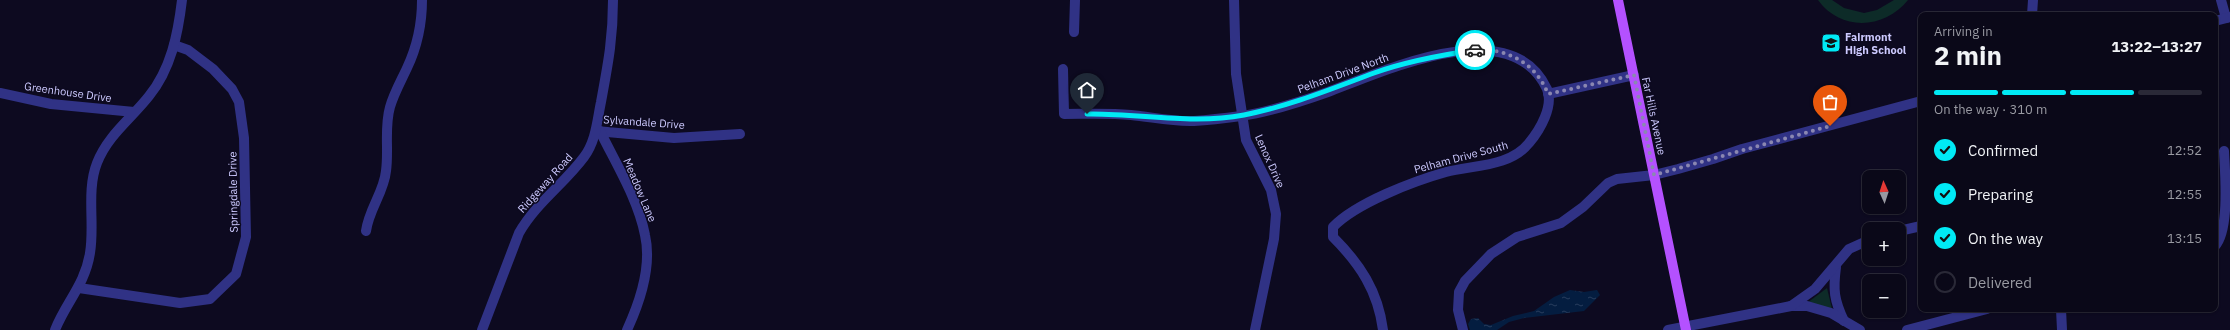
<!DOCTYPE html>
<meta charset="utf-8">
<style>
body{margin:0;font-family:"IBM Plex Sans",sans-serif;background:#181625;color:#f1f3f6;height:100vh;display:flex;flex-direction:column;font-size:15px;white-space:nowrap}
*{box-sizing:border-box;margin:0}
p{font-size:13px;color:#999aa2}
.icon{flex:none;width:22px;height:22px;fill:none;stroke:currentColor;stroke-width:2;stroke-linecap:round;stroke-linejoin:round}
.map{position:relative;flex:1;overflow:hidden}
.details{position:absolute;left:1918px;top:12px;width:300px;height:300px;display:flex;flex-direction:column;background:#0a0818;border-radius:8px;box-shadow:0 1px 3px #0004,0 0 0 1px #2a2937}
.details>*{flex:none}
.needle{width:26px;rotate:357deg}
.fabs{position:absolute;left:1862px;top:170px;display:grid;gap:8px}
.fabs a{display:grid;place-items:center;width:44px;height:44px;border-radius:8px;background:#0a0818;box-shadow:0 1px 3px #0004,0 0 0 1px #2a2937;font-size:20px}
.pin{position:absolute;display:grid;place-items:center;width:34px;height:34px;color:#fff;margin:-41px -17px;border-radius:50% 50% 50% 0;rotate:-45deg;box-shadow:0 0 4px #0007}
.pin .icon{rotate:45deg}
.courier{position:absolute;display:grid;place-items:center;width:40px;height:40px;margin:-20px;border:3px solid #00eaf5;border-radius:50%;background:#fff;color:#222;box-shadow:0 1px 5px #0007}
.headline em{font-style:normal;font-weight:800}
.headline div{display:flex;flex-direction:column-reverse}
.headline{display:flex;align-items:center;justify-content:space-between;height:68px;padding:0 16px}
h1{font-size:26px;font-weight:800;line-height:30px}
.bar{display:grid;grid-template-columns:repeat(4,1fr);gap:6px 4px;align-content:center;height:48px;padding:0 16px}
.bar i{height:5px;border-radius:3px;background:#2a2937}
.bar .current{background:#00eaf5}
.bar p{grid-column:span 4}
ol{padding:0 16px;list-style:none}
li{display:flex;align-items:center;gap:12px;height:44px}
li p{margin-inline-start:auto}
li .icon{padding:4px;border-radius:50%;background:#00eaf5;color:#111;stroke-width:4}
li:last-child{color:#999aa2}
li i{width:22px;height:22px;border:2px solid #2a2937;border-radius:50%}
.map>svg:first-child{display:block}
.green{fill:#0d2b28}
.water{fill:url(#water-ripples)}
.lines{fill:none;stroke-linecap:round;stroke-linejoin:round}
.street{stroke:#303285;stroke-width:10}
.primary{stroke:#b451ff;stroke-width:10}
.done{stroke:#8a87b1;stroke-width:4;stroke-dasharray:0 7.2}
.route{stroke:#00eaf5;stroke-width:5}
.labels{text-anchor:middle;stroke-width:3;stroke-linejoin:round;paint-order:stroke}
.poi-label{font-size:11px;font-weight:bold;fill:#cdcaff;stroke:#0d0a20;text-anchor:start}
.street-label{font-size:11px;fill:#cdcaff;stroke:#0d0a20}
</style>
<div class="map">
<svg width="2230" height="330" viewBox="0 0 2230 330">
<defs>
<pattern id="water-ripples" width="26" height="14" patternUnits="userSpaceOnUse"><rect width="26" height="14" fill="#041d40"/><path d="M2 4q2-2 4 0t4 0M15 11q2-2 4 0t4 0" fill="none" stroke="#273c5d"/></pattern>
</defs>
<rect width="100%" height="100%" fill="#0d0a20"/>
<!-- green -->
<g class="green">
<path d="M1818,0H1832L1844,8L1864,13L1877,10L1894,0H1908C1885,29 1841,32 1818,0Z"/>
<path d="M1827,288L1832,309L1807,303Z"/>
</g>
<!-- water -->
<path class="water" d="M1570,290L1584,292L1597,290L1600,295L1584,311L1524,318L1509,322L1497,330H1470L1468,324L1471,319L1478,318L1484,324L1491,325L1513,316L1534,311L1554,297Z"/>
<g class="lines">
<!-- street -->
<g class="street">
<path d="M1234,0L1236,74L1246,140L1271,190L1276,214L1274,239L1255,330"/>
<path d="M2221,0L2226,18"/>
<path d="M2032,15L2033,0"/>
<path d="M2215,21L2230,17"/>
<path d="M1074,32L1075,0"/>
<path d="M1063,69L1064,114C1087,114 1109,113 1131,115C1152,117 1173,122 1194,121C1209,120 1226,118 1241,116C1270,112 1300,102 1328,92C1384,71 1511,11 1547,89C1554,106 1540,130 1529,143C1510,167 1473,165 1446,172C1414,181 1356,203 1333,227V237C1360,264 1378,291 1383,330"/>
<path d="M0,93L51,104L134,112"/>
<path d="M1548,94L1634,75"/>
<path d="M596,131L674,138L740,134"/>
<path d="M600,131C616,164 638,199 645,235C652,266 640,302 627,330"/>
<path d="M366,231C369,209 384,192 386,171C389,149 384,128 390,107C394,93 401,81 407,68C417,47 422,23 422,0"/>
<path d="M1899,231L1921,226"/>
<path d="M2215,246C2230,230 2225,172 2224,151"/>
<path d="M1836,267C1833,290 1834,300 1844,321"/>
<path d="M79,288L180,303L210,299L236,274L246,237L244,138L239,102L232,89L213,69L188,50L174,45"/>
<path d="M1791,306H1807L1831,313L1860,330"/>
<path d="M2061,309L2062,330"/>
<path d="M55,330C66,302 85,285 90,253C95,224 86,191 97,163C108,135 131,119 149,96C171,69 178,34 182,0"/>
<path d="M482,330L519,233C536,203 564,184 584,157C596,141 597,121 601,102C608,64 613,39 613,0"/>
<path d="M1463,330L1458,310L1459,292L1465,281L1491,254L1517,237L1561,223L1583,207L1608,183L1617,179L1654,175L1678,169L1713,159L1742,149L1921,101"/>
<path d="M1668,330L1791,306L1815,289L1849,249L1869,240"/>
<path d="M1907,330L1987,309"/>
</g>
<!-- primary -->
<path class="primary" d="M1618,0L1686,330"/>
</g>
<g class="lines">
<!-- done -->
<path class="done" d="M1475,50C1507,48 1536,63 1548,94L1634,75L1654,175L1830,126"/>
<!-- route -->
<path class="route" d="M1087,114C1140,113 1191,125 1244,115C1290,106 1331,89 1374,73C1407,61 1441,55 1475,50"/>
</g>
<!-- icons -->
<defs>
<g id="school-square" transform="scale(1)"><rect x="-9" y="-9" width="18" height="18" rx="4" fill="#00eaf5" stroke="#0d0a20"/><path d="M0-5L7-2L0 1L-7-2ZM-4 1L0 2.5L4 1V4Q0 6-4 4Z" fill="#111"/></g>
</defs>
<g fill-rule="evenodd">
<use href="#school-square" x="1831" y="43"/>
</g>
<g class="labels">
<!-- poi labels -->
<g class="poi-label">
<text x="1845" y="41">Fairmont<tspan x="1845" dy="13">High School</tspan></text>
</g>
<!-- street labels -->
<g class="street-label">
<text transform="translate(1343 73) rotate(-20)" y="4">Pelham Drive North</text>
<text transform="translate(68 92) rotate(8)" y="4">Greenhouse Drive</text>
<text transform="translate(1654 116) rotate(78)" y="4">Far Hills Avenue</text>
<text transform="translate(644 122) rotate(4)" y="4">Sylvandale Drive</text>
<text transform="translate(1461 157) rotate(-15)" y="4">Pelham Drive South</text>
<text transform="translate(1270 161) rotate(66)" y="4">Lenox Drive</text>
<text transform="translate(545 183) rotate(-48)" y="4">Ridgeway Road</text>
<text transform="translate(640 190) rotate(67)" y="4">Meadow Lane</text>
<text transform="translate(233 192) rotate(-91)" y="4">Springdale Drive</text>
</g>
</g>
</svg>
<div class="fabs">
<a><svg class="needle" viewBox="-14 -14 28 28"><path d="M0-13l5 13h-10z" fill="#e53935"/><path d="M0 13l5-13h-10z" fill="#999aa2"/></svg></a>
<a>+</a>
<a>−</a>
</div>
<div class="pin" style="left:1830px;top:126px;background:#ea580c"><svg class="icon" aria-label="bag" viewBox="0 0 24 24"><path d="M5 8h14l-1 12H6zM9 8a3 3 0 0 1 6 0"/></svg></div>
<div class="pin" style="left:1087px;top:114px;background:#1f2937"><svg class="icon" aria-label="home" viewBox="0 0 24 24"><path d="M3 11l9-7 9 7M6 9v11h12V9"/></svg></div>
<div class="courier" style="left:1475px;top:50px"><svg class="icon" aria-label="car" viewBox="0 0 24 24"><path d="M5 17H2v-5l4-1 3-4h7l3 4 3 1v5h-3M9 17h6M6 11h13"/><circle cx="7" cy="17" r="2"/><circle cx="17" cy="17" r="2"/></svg></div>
<section class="details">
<div class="headline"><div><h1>2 min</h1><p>Arriving in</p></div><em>13:22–13:27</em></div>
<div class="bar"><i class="current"></i><i class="current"></i><i class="current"></i><i></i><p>On the way · 310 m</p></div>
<ol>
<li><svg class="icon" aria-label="check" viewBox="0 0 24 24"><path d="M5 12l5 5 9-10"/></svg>Confirmed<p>12:52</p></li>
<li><svg class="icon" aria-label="check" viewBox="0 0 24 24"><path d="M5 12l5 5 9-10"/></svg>Preparing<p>12:55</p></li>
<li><svg class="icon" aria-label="check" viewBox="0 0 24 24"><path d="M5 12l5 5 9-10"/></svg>On the way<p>13:15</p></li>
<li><i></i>Delivered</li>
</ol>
</section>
</div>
